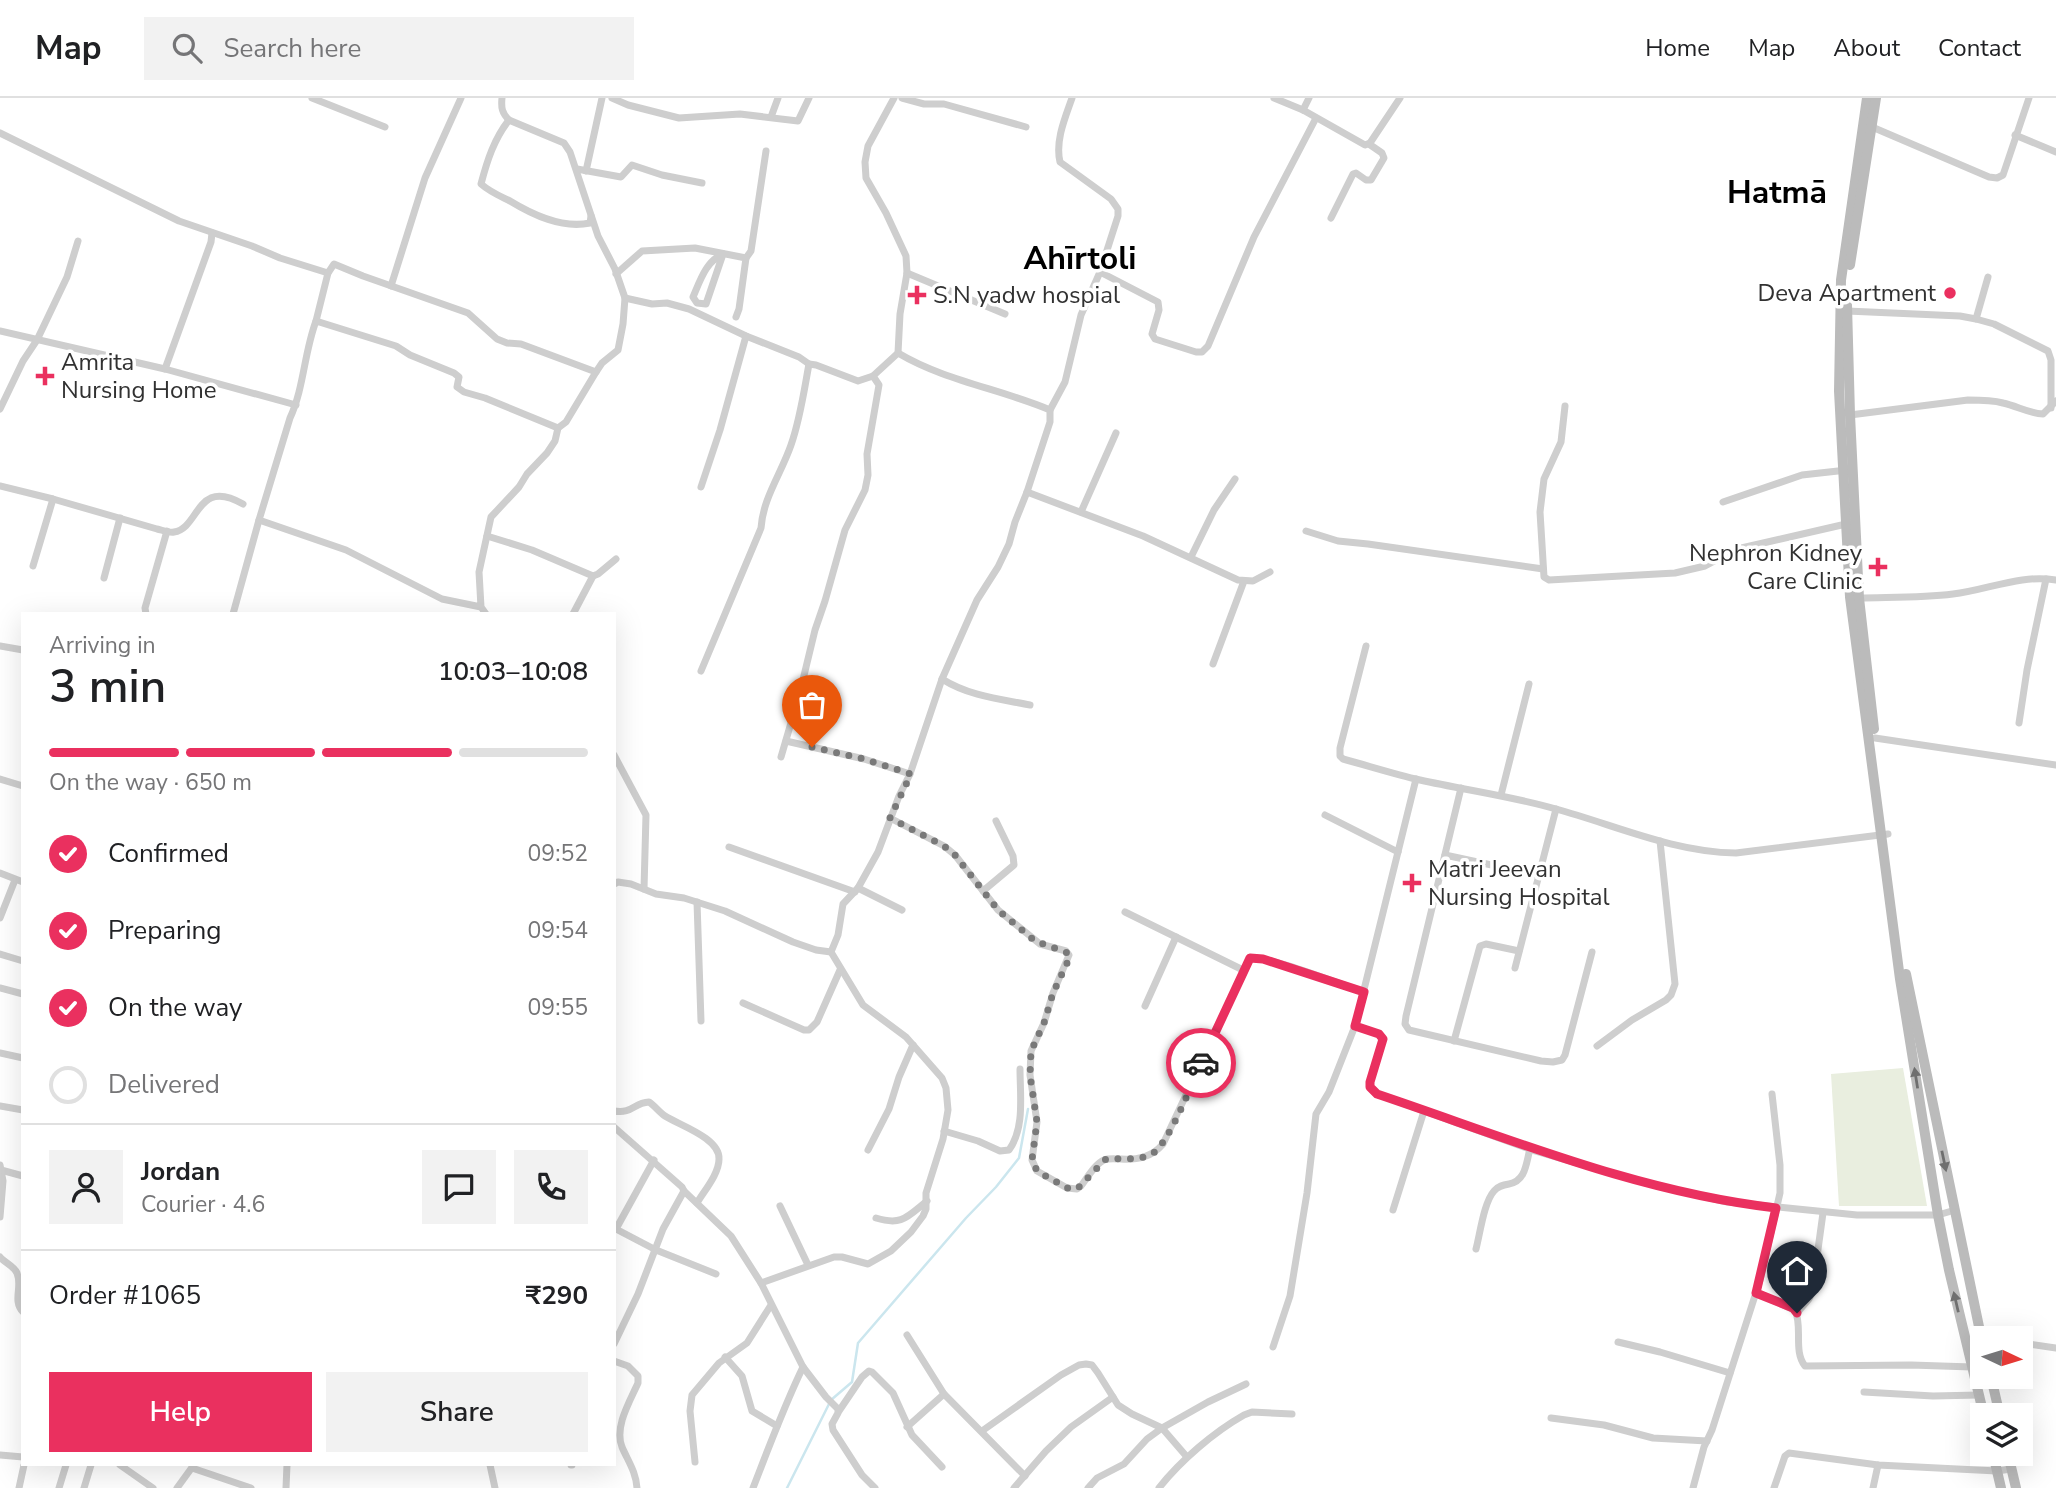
<!DOCTYPE html>
<meta charset="utf-8">
<style>
body{margin:0;font-family:"Nunito Sans",sans-serif;background:#f2f2f2;color:#202124;height:100vh;display:flex;flex-direction:column;font-size:26px;white-space:nowrap}
*{box-sizing:border-box;margin:0}
p{font-size:23px;color:#757577}
.icon{flex:none;width:38px;height:38px;fill:none;stroke:currentColor;stroke-width:2;stroke-linecap:round;stroke-linejoin:round}
.map{position:relative;flex:1;overflow:hidden}
.panel{position:absolute;left:21px;top:514px;width:595px;height:854px;display:flex;flex-direction:column;background:#fff;border-radius:0px;box-shadow:0 7px 28px #0002}
.panel>*{flex:none}
.needle{width:46px;rotate:94deg}
.controls{position:absolute;left:1970px;top:1228px;display:grid;gap:14px}
.controls a{display:grid;place-items:center;width:63px;height:63px;border-radius:0px;background:#fff;box-shadow:0 7px 28px #0002;font-size:35px}
.pin{position:absolute;display:grid;place-items:center;width:60px;height:60px;color:#fff;margin:-72px -30px;border-radius:50% 50% 50% 0;rotate:-45deg;box-shadow:0 0 7px #0007}
.pin .icon{rotate:45deg}
.courier{position:absolute;display:grid;place-items:center;width:70px;height:70px;margin:-35px;border:5px solid #ea305f;border-radius:50%;background:#fff;color:#222;box-shadow:0 2px 9px #0007}
.summary em{font-style:normal;font-weight:600}
.summary div{display:flex;flex-direction:column-reverse}
.summary{display:flex;align-items:center;justify-content:space-between;height:119px;padding:0 28px}
h1{font-size:46px;font-weight:600;line-height:52px}
.bar{display:grid;grid-template-columns:repeat(4,1fr);gap:10px 7px;align-content:center;height:84px;padding:0 28px}
.bar i{height:9px;border-radius:5px;background:#e0e0e0}
.bar .active{background:#ea305f}
.bar p{grid-column:span 4}
.line{display:flex;align-items:center;gap:18px;padding:0 28px;border-top:2px solid #e0e0e0}
.line div{flex:1}
.round{display:grid;place-items:center;flex:none;width:74px;height:74px;border-radius:0px;background:#f2f2f2}
ol{padding:0 28px;list-style:none}
li{display:flex;align-items:center;gap:21px;height:77px}
li p{margin-inline-start:auto}
li .icon{padding:7px;border-radius:50%;background:#ea305f;color:#fff;stroke-width:4}
li:last-child{color:#757577}
li i{width:38px;height:38px;border:4px solid #e0e0e0;border-radius:50%}
.action{display:flex;gap:14px;margin-top:auto;padding:14px 28px}
.action a{flex:1;height:80px;border-radius:0px;background:#ea305f;color:#fff;font-size:28px;font-weight:600;line-height:80px;text-align:center}
.action a+a{background:#f2f2f2;color:#202124}
header{display:flex;align-items:center;gap:42px;box-sizing:border-box;height:98px;padding:0 35px;background:#fff;border-bottom:2px solid #e0e0e0}
header strong{font-size:33px}
nav{display:flex;gap:38px;margin-inline-start:auto;font-size:24px}
.search{width:490px;height:63px;background:#f2f2f2;display:flex;align-items:center;gap:18px;box-sizing:border-box;padding:0 24px;border-radius:0px;color:#757577;font-size:26px}
.map>svg:first-child{display:block}
.green{fill:#e9eedf}
.lines{fill:none;stroke-linecap:round;stroke-linejoin:round}
.stream{stroke:#cbe6ee;stroke-width:2.5}
.minor{stroke:#cecece;stroke-width:7}
.secondary{stroke:#bbb;stroke-width:10}
.oneway{fill:#6f6f6f}
.done{stroke:#797979;stroke-width:7;stroke-dasharray:0 12.6}
.route{stroke:#ea305f;stroke-width:9}
.poi-dot{fill:#ea305f;stroke:#fff;stroke-width:2.5}
.labels{text-anchor:middle;stroke-width:7;stroke-linejoin:round;paint-order:stroke}
.poi-label{font-size:24px;fill:#313131;stroke:#fff;text-anchor:start}
.district-label{font-size:32px;font-weight:bold;fill:#000;stroke:#fff}
</style>
<header>
<strong>Map</strong>
<div class="search"><svg class="icon" aria-label="search" viewBox="0 0 24 24"><circle cx="10" cy="10" r="6"/><path d="M15 15l6 6"/></svg>Search here</div>
<nav><a>Home</a><a>Map</a><a>About</a><a>Contact</a></nav>
</header>
<div class="map">
<svg width="2056" height="1390" viewBox="0 0 2056 1390">
<rect width="100%" height="100%" fill="#fff"/>
<!-- green -->
<path class="green" d="M1903,970L1927,1108H1839L1831,976Z"/>
<g class="lines">
<!-- stream -->
<path class="stream" d="M787,1390L831,1302L852,1284L858,1245L966,1120L996,1089L1019,1060L1028,1011"/>
<!-- minor -->
<g class="minor">
<path d="M312,0L385,29"/>
<path d="M502,0C501,10 502,15 509,22L564,45L570,54L598,138L615,171L625,200L623,226L618,252L602,265L596,274"/>
<path d="M612,0L628,7L679,20L740,16L798,23L809,0"/>
<path d="M902,0L924,6H944L1026,29"/>
<path d="M1274,0L1303,12L1365,47L1370,45L1400,0"/>
<path d="M1303,12L1309,0"/>
<path d="M771,19L778,0"/>
<path d="M509,22C494,41 487,63 481,86C490,94 500,98 510,103C533,117 562,131 590,125L591,118"/>
<path d="M1872,29L1989,79L1997,80L2003,77L2029,0"/>
<path d="M0,35L179,123L252,148L280,160L328,175"/>
<path d="M2015,37L2056,54"/>
<path d="M577,71L621,79L632,67L662,77L702,85"/>
<path d="M586,73L602,0"/>
<path d="M1331,120L1353,76L1356,75L1366,82H1371L1384,60L1382,55L1369,46"/>
<path d="M723,156L706,206L697,205L693,199C700,183 706,163 723,156Z"/>
<path d="M746,160L751,153L766,53"/>
<path d="M1100,174L1158,204L1159,212L1152,236L1155,241L1196,254H1202L1208,248L1254,139L1316,20"/>
<path d="M907,175L1005,216"/>
<path d="M616,176L642,153L695,150L746,160L739,211L736,219"/>
<path d="M391,188L425,80L461,0"/>
<path d="M625,200L652,206L667,205L689,211L746,238L799,259L809,266C804,293 800,322 791,347C781,376 763,400 761,430L701,573"/>
<path d="M1847,213L1960,218L1976,221L1994,226L2048,253L2051,262V310"/>
<path d="M1976,221L1988,179"/>
<path d="M316,223L328,175L334,166L363,178L468,215L497,241L507,245L521,246L596,274L566,324L558,330"/>
<path d="M0,233L165,271L296,307"/>
<path d="M165,271L211,144L212,135"/>
<path d="M873,278L898,255L900,216L907,175L906,158L886,115L866,80L865,64L868,48L894,0"/>
<path d="M1565,308L1561,344L1544,381L1540,414L1544,479L1549,482L1675,475L1705,468L1737,451L1846,426"/>
<path d="M0,311L23,263L37,242L67,179L78,143"/>
<path d="M1050,312L1065,284L1081,217L1100,174L1118,118V111L1111,101L1060,64C1055,43 1065,20 1072,0"/>
<path d="M1850,317L1968,302C1980,302 1992,302 2003,305C2017,308 2028,315 2043,316L2056,303"/>
<path d="M0,388L53,401L157,431C162,432 169,435 174,434C200,430 196,379 243,406"/>
<path d="M701,389L720,332L746,238"/>
<path d="M1027,394L1143,438L1238,482L1253,483L1270,474"/>
<path d="M1723,404L1802,377L1847,372"/>
<path d="M1081,414L1116,335"/>
<path d="M1306,433L1338,443L1368,446L1543,471"/>
<path d="M487,438L532,452L593,478L598,476L616,461"/>
<path d="M1191,459L1214,412L1235,381"/>
<path d="M33,468L53,401"/>
<path d="M104,480L120,420"/>
<path d="M1859,500C1890,499 1922,500 1953,496C1988,492 2020,476 2056,482"/>
<path d="M481,509L442,501L346,452L259,422L290,320C304,290 304,255 316,223L396,248L410,257L454,275L459,279L457,289L464,294L485,300L558,330L555,343L547,355L527,376L519,389L491,419L479,474L481,509L486,516"/>
<path d="M146,516L145,510L167,433"/>
<path d="M233,516L259,422"/>
<path d="M573,516L593,478"/>
<path d="M0,548L23,552"/>
<path d="M1366,548L1340,650V658L1343,661C1369,668 1394,676 1420,682C1465,692 1511,698 1556,711C1615,727 1673,754 1736,755L1888,736"/>
<path d="M1213,566L1244,483"/>
<path d="M942,581C969,598 999,601 1030,607"/>
<path d="M2019,625L2027,572L2046,481"/>
<path d="M1875,640L2056,667"/>
<path d="M786,643L864,661L910,676"/>
<path d="M614,657L646,717L644,791"/>
<path d="M781,659L800,594L815,532L825,503L845,432L865,392L868,377L867,356L879,287L873,278L858,283L816,267L809,266"/>
<path d="M0,681L23,688"/>
<path d="M1461,690L1406,918L1405,926L1409,932L1541,963L1553,964L1562,962L1565,957L1592,854"/>
<path d="M1501,697L1529,586"/>
<path d="M1325,717L1398,754"/>
<path d="M890,720L944,748L955,757L998,812L1040,846L1066,853L1069,857L1053,895L1044,925L1031,953L1030,977L1037,1024L1032,1062L1037,1073L1067,1090L1077,1091L1081,1088C1087,1080 1095,1066 1104,1062C1109,1060 1116,1061 1121,1061C1138,1062 1152,1059 1163,1046L1250,861C1269,857 1341,887 1364,894"/>
<path d="M729,749L855,794"/>
<path d="M1445,757L1538,777"/>
<path d="M0,775L23,784"/>
<path d="M614,786L618,784L631,786L656,796L684,800L725,813L793,844L816,852L831,854L838,837L843,806L858,790L878,754L899,698L910,676L942,581L977,502L998,469L1009,446L1015,424L1027,394L1050,324V312C1001,291 945,283 898,255"/>
<path d="M858,790L902,812"/>
<path d="M983,793L1014,767L1013,758L996,723"/>
<path d="M697,804L701,923"/>
<path d="M1125,814L1243,872"/>
<path d="M0,820L15,782"/>
<path d="M0,856L23,863"/>
<path d="M1515,870L1556,711"/>
<path d="M0,890L23,896"/>
<path d="M743,905L804,932H809L817,924L840,872"/>
<path d="M1145,908L1176,839"/>
<path d="M1355,928L1379,936L1383,941L1370,984V989L1377,996L1535,1053L1642,1084L1727,1104L1857,1117H1938L1955,1112"/>
<path d="M1454,943L1480,848L1486,846L1519,853"/>
<path d="M1597,948L1632,922L1666,902L1671,897L1675,886L1660,743"/>
<path d="M0,955L23,960"/>
<path d="M0,1008L23,1012"/>
<path d="M614,1013C633,1016 633,1005 649,1004C655,1008 659,1014 665,1018C679,1027 720,1040 719,1061C719,1076 704,1093 697,1105"/>
<path d="M614,1029L682,1089L684,1093L663,1131L638,1196L614,1246"/>
<path d="M944,1033L978,1043L1000,1053L1009,1052C1025,1030 1020,997 1020,971"/>
<path d="M868,1052L889,1011L899,979L913,947"/>
<path d="M0,1067L3,1083L0,1119"/>
<path d="M1,1072L23,1078"/>
<path d="M684,1093L731,1138L761,1185L803,1269L826,1299L838,1311V1315L832,1326L833,1332L862,1377L875,1390"/>
<path d="M780,1108L808,1167"/>
<path d="M1393,1112L1424,1013"/>
<path d="M876,1120C902,1128 907,1119 927,1103"/>
<path d="M614,1130L656,1152L716,1176"/>
<path d="M616,1131L654,1062"/>
<path d="M1476,1151C1480,1136 1484,1104 1494,1093C1498,1088 1503,1087 1509,1086C1526,1083 1526,1065 1530,1051"/>
<path d="M0,1159C5,1165 14,1168 17,1175C23,1189 12,1202 23,1214"/>
<path d="M761,1185L834,1159H842L868,1166L891,1153L911,1134L923,1118L926,1111V1095L943,1041L948,1012L946,990L942,980L906,939L863,907L831,854"/>
<path d="M1756,1195L1795,1212C1803,1229 1793,1253 1805,1268L1911,1267L1972,1269"/>
<path d="M1797,1215L1809,1201L1812,1195L1823,1115"/>
<path d="M907,1237L944,1296L1025,1378"/>
<path d="M1618,1244L1660,1254L1730,1275"/>
<path d="M2021,1245L2056,1250"/>
<path d="M1273,1249L1290,1198L1307,1095L1316,1016L1329,994L1355,928L1416,681"/>
<path d="M725,1259L742,1278L752,1313L777,1328"/>
<path d="M614,1263L628,1268L638,1278V1285C630,1303 614,1329 622,1349C628,1363 636,1374 637,1390"/>
<path d="M1864,1294L1933,1298L1979,1297"/>
<path d="M839,1313L862,1279L869,1273L872,1274L893,1295L912,1337L942,1369"/>
<path d="M1551,1320L1604,1327L1653,1340L1707,1343"/>
<path d="M907,1329L944,1296"/>
<path d="M982,1333L1061,1277L1079,1267L1086,1266L1092,1267L1098,1275L1118,1307L1132,1316L1162,1330L1187,1359"/>
<path d="M0,1357L23,1359"/>
<path d="M695,1364L690,1313L692,1297L719,1265L747,1245L771,1207"/>
<path d="M120,1367L153,1390"/>
<path d="M490,1367L495,1390"/>
<path d="M571,1367H572"/>
<path d="M192,1370L251,1390"/>
<path d="M19,1390L24,1367"/>
<path d="M59,1390L66,1367"/>
<path d="M84,1390L91,1367"/>
<path d="M177,1390L193,1368"/>
<path d="M286,1390L287,1367"/>
<path d="M753,1390C769,1349 784,1308 803,1269"/>
<path d="M1014,1390L1046,1353L1071,1329L1113,1299"/>
<path d="M1088,1390L1097,1380L1124,1366L1147,1341L1162,1330L1208,1304L1246,1286"/>
<path d="M1159,1390C1180,1363 1214,1334 1244,1317L1252,1314L1292,1316"/>
<path d="M1693,1390L1704,1349L1712,1332L1760,1182L1780,1095V1067L1772,996"/>
<path d="M1774,1390L1785,1358L1789,1355L1878,1367L1997,1373L2011,1371"/>
<path d="M1873,1390L1878,1367"/>
</g>
<!-- secondary -->
<g class="secondary">
<path d="M1867,0L1841,182L1839,293L1850,499L1900,881L1938,1117L1949,1172L1984,1318"/>
<path d="M1850,167L1876,0"/>
<path d="M1847,207L1850,317L1859,500L1874,631"/>
<path d="M1906,876L1983,1248"/>
<path d="M1991,1279L2000,1318"/>
<path d="M1993,1356L2001,1390"/>
<path d="M2008,1356L2016,1390"/>
</g>
</g>
<!-- one-way arrows -->
<defs><path id="oneway-solid" d="M-6-.8H1V-3.2L6.5 0L1 3.2V.8H-6Z" transform="scale(1.75)"/></defs>
<g class="oneway">
<use href="#oneway-solid" transform="translate(1916 980) rotate(-99)"/>
<use href="#oneway-solid" transform="translate(1944 1063) rotate(78)"/>
<use href="#oneway-solid" transform="translate(1956 1204) rotate(-103)"/>
</g>
<g class="lines">
<!-- done -->
<path class="done" d="M812,649L864,661L911,676L890,720L944,748L955,757L998,812L1035,843L1068,855L1069,861L1053,895L1044,925L1031,953L1030,977L1037,1024L1032,1062L1037,1073L1067,1090L1077,1091L1106,1061C1121,1060 1136,1063 1150,1057C1168,1049 1192,985 1201,965"/>
<!-- route -->
<path class="route" d="M1201,965L1250,860L1263,861L1364,894L1355,928L1379,936L1383,941L1370,984V989L1377,996C1508,1040 1637,1094 1776,1110L1756,1195L1793,1210L1797,1215"/>
</g>
<!-- markers -->
<g class="poi-dot">
<circle cx="1950" cy="195" r="7"/>
<path d="M913.5 186.5h7v7h7v7h-7v7h-7v-7h-7v-7h7z"/>
<path d="M41.5 267.5h7v7h7v7h-7v7h-7v-7h-7v-7h7z"/>
<path d="M1874.5 458.5h7v7h7v7h-7v7h-7v-7h-7v-7h7z"/>
<path d="M1408.5 774.5h7v7h7v7h-7v7h-7v-7h-7v-7h7z"/>
</g>
<g class="labels">
<!-- poi labels -->
<g class="poi-label">
<text x="1936" y="203" text-anchor="end">Deva Apartment</text>
<text x="933" y="205">S.N yadw hospial</text>
<text x="61" y="272">Amrita<tspan x="61" dy="28">Nursing Home</tspan></text>
<text x="1862" y="463" text-anchor="end">Nephron Kidney<tspan x="1862" dy="28">Care Clinic</tspan></text>
<text x="1428" y="779">Matri Jeevan<tspan x="1428" dy="28">Nursing Hospital</tspan></text>
</g>
<!-- district labels -->
<g class="district-label">
<text x="1777" y="105">Hatmā</text>
<text x="1080" y="171">Ahīrtoli</text>
</g>
</g>
</svg>
<div class="controls">
<a><svg class="needle" viewBox="-14 -14 28 28"><path d="M0-13l5 13h-10z" fill="#e53935"/><path d="M0 13l5-13h-10z" fill="#757577"/></svg></a>
<a><svg class="icon" aria-label="layers" viewBox="0 0 24 24"><path d="M12 4l9 5-9 5-9-5zM3 14l9 5 9-5"/></svg></a>
</div>
<div class="pin" style="left:812px;top:649px;background:#ea580c"><svg class="icon" aria-label="bag" viewBox="0 0 24 24"><path d="M5 8h14l-1 12H6zM9 8a3 3 0 0 1 6 0"/></svg></div>
<div class="pin" style="left:1797px;top:1215px;background:#1f2937"><svg class="icon" aria-label="home" viewBox="0 0 24 24"><path d="M3 11l9-7 9 7M6 9v11h12V9"/></svg></div>
<div class="courier" style="left:1201px;top:965px"><svg class="icon" aria-label="car" viewBox="0 0 24 24"><path d="M5 17H2v-5l4-1 3-4h7l3 4 3 1v5h-3M9 17h6M6 11h13"/><circle cx="7" cy="17" r="2"/><circle cx="17" cy="17" r="2"/></svg></div>
<section class="panel">
<div class="summary"><div><h1>3 min</h1><p>Arriving in</p></div><em>10:03–10:08</em></div>
<div class="bar"><i class="active"></i><i class="active"></i><i class="active"></i><i></i><p>On the way · 650 m</p></div>
<ol>
<li><svg class="icon" aria-label="check" viewBox="0 0 24 24"><path d="M5 12l5 5 9-10"/></svg>Confirmed<p>09:52</p></li>
<li><svg class="icon" aria-label="check" viewBox="0 0 24 24"><path d="M5 12l5 5 9-10"/></svg>Preparing<p>09:54</p></li>
<li><svg class="icon" aria-label="check" viewBox="0 0 24 24"><path d="M5 12l5 5 9-10"/></svg>On the way<p>09:55</p></li>
<li><i></i>Delivered</li>
</ol>
<div class="line" style="height:126px"><a class="round"><svg class="icon" aria-label="person" viewBox="0 0 24 24"><circle cx="12" cy="8" r="4"/><path d="M4 21q1-7 8-7t8 7"/></svg></a><div><b>Jordan</b><p>Courier · 4.6</p></div><a class="round"><svg class="icon" aria-label="chat" viewBox="0 0 24 24"><path d="M4 5h16v11H9l-5 4z"/></svg></a><a class="round"><svg class="icon" aria-label="phone" viewBox="0 0 24 24"><path d="M5 4h4l2 5-3 2q2 4 5 5l2-3 5 2v4C11 20 4 13 5 4z"/></svg></a></div>
<div class="line" style="height:91px"><div>Order #1065</div><b>₹290</b></div>
<div class="action"><a>Help</a><a>Share</a></div>
</section>
</div>
